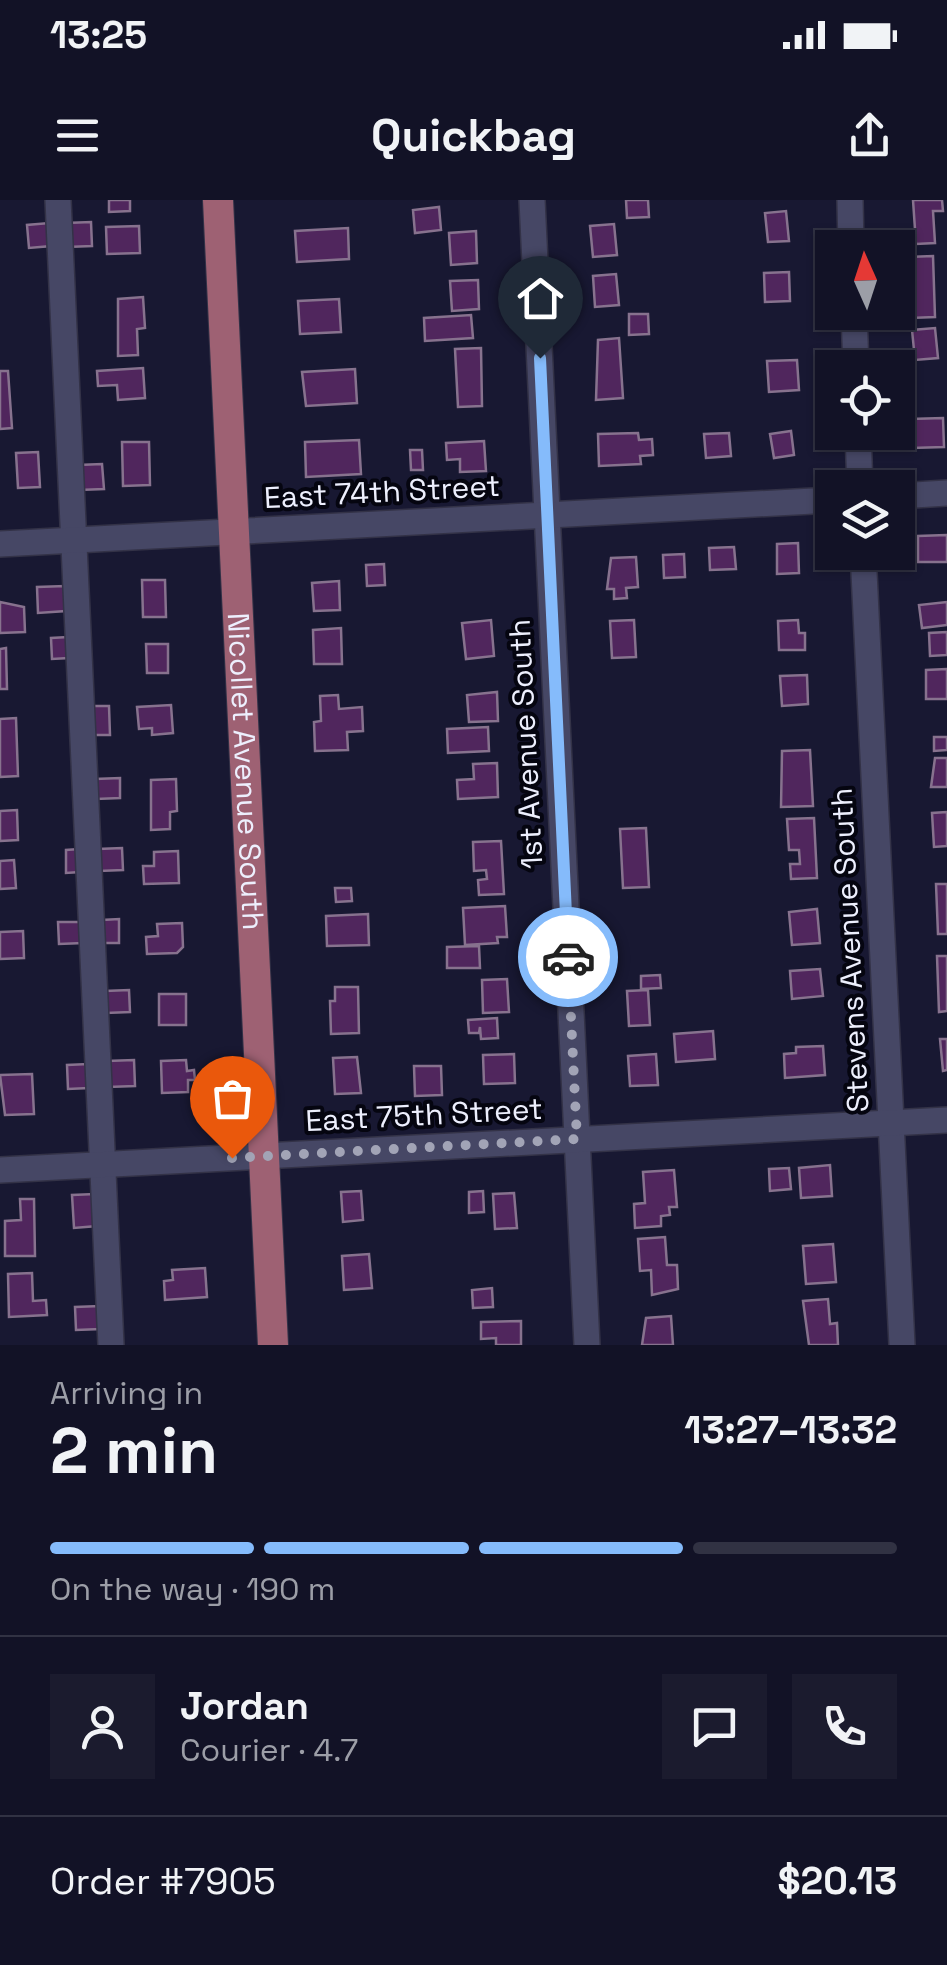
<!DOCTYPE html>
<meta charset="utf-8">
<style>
body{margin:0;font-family:"Space Grotesk",sans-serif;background:#1b1b2e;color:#f1f3f6;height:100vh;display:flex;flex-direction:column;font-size:38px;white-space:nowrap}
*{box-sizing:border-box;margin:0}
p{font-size:32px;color:#9c9ea7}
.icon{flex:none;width:55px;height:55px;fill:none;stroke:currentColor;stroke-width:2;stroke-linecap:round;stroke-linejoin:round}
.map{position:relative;height:1145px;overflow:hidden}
.panel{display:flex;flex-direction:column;background:#121226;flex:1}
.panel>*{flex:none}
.needle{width:65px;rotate:357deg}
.tools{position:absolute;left:815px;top:30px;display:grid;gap:20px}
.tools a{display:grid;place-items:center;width:100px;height:100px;border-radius:0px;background:#121226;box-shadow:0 2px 8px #0004,0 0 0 2px #313243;font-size:50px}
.pin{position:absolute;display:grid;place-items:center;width:85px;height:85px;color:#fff;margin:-102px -42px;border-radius:50% 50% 50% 0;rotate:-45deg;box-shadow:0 0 10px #0007}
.pin .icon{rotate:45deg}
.courier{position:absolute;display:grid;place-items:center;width:100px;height:100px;margin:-50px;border:8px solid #85bbfb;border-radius:50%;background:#fff;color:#222;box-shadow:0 2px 12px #0007}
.headline em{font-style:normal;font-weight:600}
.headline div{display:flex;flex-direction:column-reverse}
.headline{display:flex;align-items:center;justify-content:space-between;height:170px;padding:0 50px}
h1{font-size:65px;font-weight:600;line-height:75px}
.bar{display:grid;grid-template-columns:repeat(4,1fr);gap:15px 10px;align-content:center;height:120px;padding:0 50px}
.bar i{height:12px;border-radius:8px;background:#313243}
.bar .active{background:#85bbfb}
.bar p{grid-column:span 4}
.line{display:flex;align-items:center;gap:25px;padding:0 50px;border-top:2px solid #313243}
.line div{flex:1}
.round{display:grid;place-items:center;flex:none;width:105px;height:105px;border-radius:0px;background:#1b1b2e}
.status{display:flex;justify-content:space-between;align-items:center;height:70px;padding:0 50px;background:#121226;direction:ltr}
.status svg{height:28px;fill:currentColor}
header{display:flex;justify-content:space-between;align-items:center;height:130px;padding:0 50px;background:#121226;font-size:45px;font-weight:600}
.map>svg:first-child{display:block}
.building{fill:#50265d;stroke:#87728e;stroke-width:2.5}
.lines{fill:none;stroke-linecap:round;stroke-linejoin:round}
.minor-casing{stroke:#333247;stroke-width:28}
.major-casing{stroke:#333247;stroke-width:32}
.minor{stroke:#464765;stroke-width:25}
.major{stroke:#9e6173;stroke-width:30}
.done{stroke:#a2a4b6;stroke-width:10;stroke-dasharray:0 18}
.route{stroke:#85bbfb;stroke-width:12}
.labels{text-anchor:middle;stroke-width:8;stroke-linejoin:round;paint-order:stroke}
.street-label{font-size:30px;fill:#edeffd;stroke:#050510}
</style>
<div class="status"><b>13:25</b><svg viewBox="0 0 49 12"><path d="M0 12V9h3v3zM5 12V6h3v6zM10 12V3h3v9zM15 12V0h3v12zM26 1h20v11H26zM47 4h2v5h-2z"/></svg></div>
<header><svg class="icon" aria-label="menu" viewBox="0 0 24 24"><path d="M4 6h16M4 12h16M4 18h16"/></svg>Quickbag<svg class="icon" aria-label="share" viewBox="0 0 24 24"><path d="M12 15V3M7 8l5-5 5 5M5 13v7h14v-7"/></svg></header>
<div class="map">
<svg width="947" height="1145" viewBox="0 0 947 1145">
<rect width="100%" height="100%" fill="#181832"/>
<!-- building -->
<g class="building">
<path d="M109,0H130V11L109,12Z"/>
<path d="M626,0H648L649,17L627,18Z"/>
<path d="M913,0H942L943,11H933L935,43L916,44Z"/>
<path d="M439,7L441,30L415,33L413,10Z"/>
<path d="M786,11L789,41L768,42L765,13Z"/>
<path d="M91,22L92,46L67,47L66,23Z"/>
<path d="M49,23L51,46L29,48L27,25Z"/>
<path d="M614,24L617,55L593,57L590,26Z"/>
<path d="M139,26L140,53L107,54L106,27Z"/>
<path d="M348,28L349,59L297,62L295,31Z"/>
<path d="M476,31L477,63L451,65L449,33Z"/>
<path d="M933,56L935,117L910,118L908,57Z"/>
<path d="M789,72L790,101L765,102L764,73Z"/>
<path d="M616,74L619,105L595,107L593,76Z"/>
<path d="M478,80L479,109L452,111L450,81Z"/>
<path d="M143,97L145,128L137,129L138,155L118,156V99Z"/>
<path d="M339,99L341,132L300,134L298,101Z"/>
<path d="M629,114H648L649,134L629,135Z"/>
<path d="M471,115L473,138L425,141L424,118Z"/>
<path d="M935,128L938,158L915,160L912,130Z"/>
<path d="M619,138L623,198L596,200L598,140Z"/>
<path d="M481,148L482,206L458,207L455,149Z"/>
<path d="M797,160L799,190L769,192L767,161Z"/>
<path d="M143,168L145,198L118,200L117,185L98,186L97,171Z"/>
<path d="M355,169L357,203L306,206L302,172Z"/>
<path d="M0,171H8L12,228L0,229Z"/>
<path d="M943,218L944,247L911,248L910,219Z"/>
<path d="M791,231L794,255L774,258L770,234Z"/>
<path d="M638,233L639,240L652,239L653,255L640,256L641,264L599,266L598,234Z"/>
<path d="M729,233L731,256L706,258L704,234Z"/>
<path d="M359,240L361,274L306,277L305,242Z"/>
<path d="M484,241L486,271L460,272V259L447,260L446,243Z"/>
<path d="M122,242H149L150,285L123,286Z"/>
<path d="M410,250H422L423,270H411Z"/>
<path d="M38,252L40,287L18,288L16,253Z"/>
<path d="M102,264L104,289L79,290L78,265Z"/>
<path d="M947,335V362H918V336Z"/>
<path d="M798,343L799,373L777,374V344Z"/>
<path d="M734,347L736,369L710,370L709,348Z"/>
<path d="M684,354L685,377L664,378L663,355Z"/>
<path d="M636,357L638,387L626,388L627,398L614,399V389H607L611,358Z"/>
<path d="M384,364L385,385L367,386L366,365Z"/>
<path d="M142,380H165L166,417H143Z"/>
<path d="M339,381L340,410L314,411L312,383Z"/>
<path d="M65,386L66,411L38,413L37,387Z"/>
<path d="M0,402L24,407L25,432L0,433Z"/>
<path d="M947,402V425L922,428L919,405Z"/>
<path d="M491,420L494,456L466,459L462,423Z"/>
<path d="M634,420L636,457L612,458L610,421Z"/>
<path d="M798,420L799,433H805V450H779L778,421Z"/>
<path d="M341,428L342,464H314L313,430Z"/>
<path d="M947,432V455L930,456L929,433Z"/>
<path d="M68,437L69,458L52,459L51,438Z"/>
<path d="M146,444H168V473H147Z"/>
<path d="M6,448L7,489H0V449Z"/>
<path d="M947,469V499H926V470Z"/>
<path d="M807,475L808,504L782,506L780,476Z"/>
<path d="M497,492L498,521L469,522L467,495Z"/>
<path d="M338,495L339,509L362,507L363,531L347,532L348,550L315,551L314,522L321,521L320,496Z"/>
<path d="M171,505L173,533L152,535V528L139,529L137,507Z"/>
<path d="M88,506H109L110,535H89Z"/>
<path d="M16,518L18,576L0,577V519Z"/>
<path d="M488,527L489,551L448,553L447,529Z"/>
<path d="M934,537H947V550L934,551Z"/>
<path d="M810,550L813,606L781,607L782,551Z"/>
<path d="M935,558H947V587H931Z"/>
<path d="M497,563L498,597L458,599L457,580L474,579L473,564Z"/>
<path d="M120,578V598L96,599L95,579Z"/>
<path d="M176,579L177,611L170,612V629L151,630V580Z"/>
<path d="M17,610L18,640L0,641V611Z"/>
<path d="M947,612V646L934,647L932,613Z"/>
<path d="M814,618L817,678L791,679L790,664H800L799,650H789L787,619Z"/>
<path d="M646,628L649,687L623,688L620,629Z"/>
<path d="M501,641L504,694L479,695L478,680L487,679L486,670L474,671L473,642Z"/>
<path d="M122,648L123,670L99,671L98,649Z"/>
<path d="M79,649L80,672L66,673V650Z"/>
<path d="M178,651L179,683L144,684L143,666H154V652Z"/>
<path d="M14,660L16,688L0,689V661Z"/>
<path d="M936,684H947V734H938Z"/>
<path d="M335,688H351L352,701L336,702Z"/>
<path d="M505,706L507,737H497L498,743L465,745L463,708Z"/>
<path d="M817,709L820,743L792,745L789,712Z"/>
<path d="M368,714L369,745L327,746L326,716Z"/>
<path d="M119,719V743H103L102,720Z"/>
<path d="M58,722H82L83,743L59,744Z"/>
<path d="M182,723L183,747L177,753L147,754L146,737L158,736L157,724Z"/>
<path d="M23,731L24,758L0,759V732Z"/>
<path d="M479,746L480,768H447V747Z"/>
<path d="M937,756H947V811L939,812Z"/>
<path d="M820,769L823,796L792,799L790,771Z"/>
<path d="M660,775L661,788L641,789V776Z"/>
<path d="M507,779L509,812L483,813L482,780Z"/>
<path d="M335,787H358L359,833L331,834L330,801H335Z"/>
<path d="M129,790L130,812L106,813L105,791Z"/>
<path d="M648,790L650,825L629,826L627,791Z"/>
<rect x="159" y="794" width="27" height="31"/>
<path d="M497,818L498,838L481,839L480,827L479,833H469L468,820Z"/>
<path d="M713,831L715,859L676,862L674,834Z"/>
<path d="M940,839H947V870L943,871Z"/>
<path d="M823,846L825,875L785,878L784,854L796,853V847Z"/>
<path d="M514,854L515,883L484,884L483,855Z"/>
<path d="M656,854L658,885L630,886L628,856Z"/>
<path d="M357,857L361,893L335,894L333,858Z"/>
<path d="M134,860L135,886L108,887L107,861Z"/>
<path d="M186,860L187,871L194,870L195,880H188V892L162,893L161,861Z"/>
<path d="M88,864L89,888L68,889L67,865Z"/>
<path d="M414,866H441L442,895L415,896Z"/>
<path d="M32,874L34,914L5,915L0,875Z"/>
<path d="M830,965L832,996L801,998L799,968Z"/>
<path d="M789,968L791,989L770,991L769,969Z"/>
<path d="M674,970L677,1007H669L670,1015L661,1016V1026L635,1028L634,1004L645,1003L643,972Z"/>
<path d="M361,991L363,1020L343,1022L341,992Z"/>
<path d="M483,991L484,1012L469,1013V992Z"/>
<path d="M514,993L517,1028L495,1029L493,994Z"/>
<path d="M95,994L97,1026L74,1028L72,995Z"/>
<path d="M20,999H34L35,1056H5V1021L21,1020Z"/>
<path d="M665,1037L667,1065H677L678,1089L652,1095L651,1070L640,1071L638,1039Z"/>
<path d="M833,1044L836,1082L806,1084L803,1046Z"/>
<path d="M369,1054L372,1088L344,1090L342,1056Z"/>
<path d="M205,1068L207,1097L165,1100L164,1081L173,1080L172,1070Z"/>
<path d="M32,1073L33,1101L46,1100L47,1115L9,1117L8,1074Z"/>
<path d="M492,1088L493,1107L473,1108L472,1090Z"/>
<path d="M828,1099L830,1124L837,1123L838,1145H809L803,1101Z"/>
<path d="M100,1106L101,1129L76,1130L75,1107Z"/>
<path d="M671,1116L673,1145H642L646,1118Z"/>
<path d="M521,1121V1145H496V1138L481,1139V1122Z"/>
</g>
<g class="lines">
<!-- minor casing -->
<g class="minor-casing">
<g id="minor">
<path d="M58,0L111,1145"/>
<path d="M532,0L587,1145"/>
<path d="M850,0L851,48"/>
<path d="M854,112L856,168"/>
<path d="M858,232L860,288"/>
<path d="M898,296L947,293"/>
<path d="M0,344L832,300"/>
<path d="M863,352L902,1145"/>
<path d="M0,970L947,920"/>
</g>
</g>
<!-- major casing -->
<g class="major-casing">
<g id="major">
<path id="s1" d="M218,0L273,1145"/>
</g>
</g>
<!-- minor -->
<use href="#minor" class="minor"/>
<!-- major -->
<use href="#major" class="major"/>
</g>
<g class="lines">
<!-- done -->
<path class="done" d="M232,958L577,939L568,757"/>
<!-- route -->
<path class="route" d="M540,158L568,757"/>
</g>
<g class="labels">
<!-- street labels -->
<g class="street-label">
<text transform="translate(382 292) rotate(-3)" y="10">East 74th Street</text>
<text transform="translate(526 544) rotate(-93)" y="10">1st Avenue South</text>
<text dy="10" stroke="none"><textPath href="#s1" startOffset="572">Nicollet Avenue South</textPath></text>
<text transform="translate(850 750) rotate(-93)" y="10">Stevens Avenue South</text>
<text transform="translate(424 915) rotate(-3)" y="10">East 75th Street</text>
</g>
</g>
</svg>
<div class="tools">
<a><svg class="needle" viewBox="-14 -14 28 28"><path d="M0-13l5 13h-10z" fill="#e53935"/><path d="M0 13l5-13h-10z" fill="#9c9ea7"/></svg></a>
<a><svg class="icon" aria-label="locate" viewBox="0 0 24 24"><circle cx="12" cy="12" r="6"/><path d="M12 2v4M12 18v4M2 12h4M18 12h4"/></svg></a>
<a><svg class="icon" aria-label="layers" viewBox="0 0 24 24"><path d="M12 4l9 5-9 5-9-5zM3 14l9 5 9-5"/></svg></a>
</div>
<div class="pin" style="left:232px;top:958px;background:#ea580c"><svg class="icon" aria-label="bag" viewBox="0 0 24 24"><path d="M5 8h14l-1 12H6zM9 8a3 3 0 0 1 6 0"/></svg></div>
<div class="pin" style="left:540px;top:158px;background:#1f2937"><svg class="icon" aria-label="home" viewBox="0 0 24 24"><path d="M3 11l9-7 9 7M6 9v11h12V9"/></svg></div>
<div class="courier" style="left:568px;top:757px"><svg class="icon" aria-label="car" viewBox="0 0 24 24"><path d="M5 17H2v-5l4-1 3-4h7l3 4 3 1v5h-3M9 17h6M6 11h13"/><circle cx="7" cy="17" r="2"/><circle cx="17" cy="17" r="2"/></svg></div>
</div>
<section class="panel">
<div class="headline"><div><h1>2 min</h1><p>Arriving in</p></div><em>13:27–13:32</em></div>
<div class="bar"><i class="active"></i><i class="active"></i><i class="active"></i><i></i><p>On the way · 190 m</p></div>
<div class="line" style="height:180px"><a class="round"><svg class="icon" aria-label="person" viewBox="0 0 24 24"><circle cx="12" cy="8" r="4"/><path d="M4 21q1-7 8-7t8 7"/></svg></a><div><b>Jordan</b><p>Courier · 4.7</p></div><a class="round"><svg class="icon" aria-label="chat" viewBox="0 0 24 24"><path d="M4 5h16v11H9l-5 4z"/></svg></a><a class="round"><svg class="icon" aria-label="phone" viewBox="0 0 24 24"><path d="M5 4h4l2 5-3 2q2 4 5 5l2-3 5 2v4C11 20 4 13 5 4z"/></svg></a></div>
<div class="line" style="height:130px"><div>Order #7905</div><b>$20.13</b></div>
</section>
